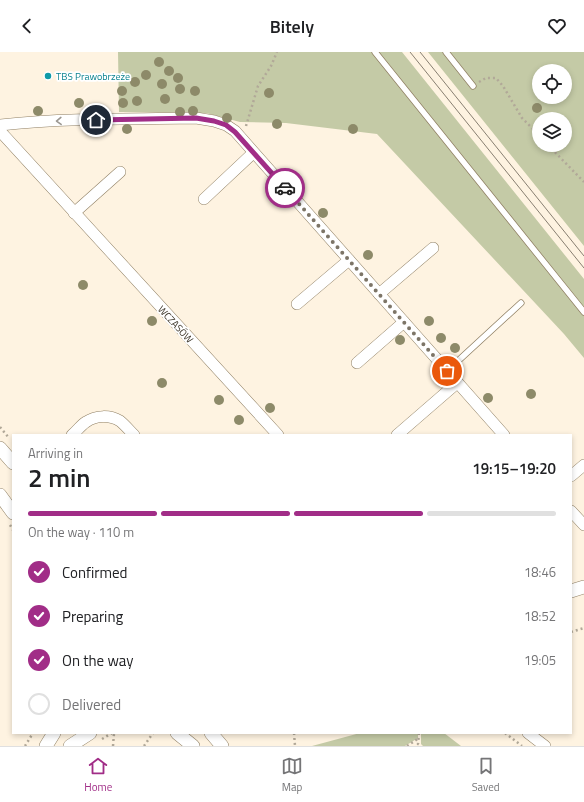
<!DOCTYPE html>
<meta charset="utf-8">
<style>
body{margin:0;font-family:"Titillium Web",sans-serif;background:#f6f6f6;color:#202124;height:100vh;display:flex;flex-direction:column;font-size:15px;white-space:nowrap}
*{box-sizing:border-box;margin:0}
p{font-size:13px;color:#757577}
.icon{flex:none;width:22px;height:22px;fill:none;stroke:currentColor;stroke-width:2;stroke-linecap:round;stroke-linejoin:round}
.map{position:relative;flex:1;overflow:hidden}
.panel{position:absolute;left:12px;top:382px;width:560px;height:300px;display:flex;flex-direction:column;background:#fff;border-radius:0px;box-shadow:0 2px 6px #0003}
.panel>*{flex:none}
.fabs{position:absolute;left:532px;top:12px;display:grid;gap:8px}
.fabs a{display:grid;place-items:center;width:40px;height:40px;border-radius:50%;background:#fff;box-shadow:0 2px 6px #0003;font-size:20px}
.pin{position:absolute;display:grid;place-items:center;width:34px;height:34px;color:#fff;margin:-17px;border:2px solid #fff;border-radius:50%;box-shadow:0 1px 4px #0007}
.courier{position:absolute;display:grid;place-items:center;width:40px;height:40px;margin:-20px;border:3px solid #a12d87;border-radius:50%;background:#fff;color:#222;box-shadow:0 1px 5px #0007}
.summary em{font-style:normal;font-weight:600}
.summary div{display:flex;flex-direction:column-reverse}
.summary{display:flex;align-items:center;justify-content:space-between;height:68px;padding:0 16px}
h1{font-size:26px;font-weight:600;line-height:30px}
.bar{display:grid;grid-template-columns:repeat(4,1fr);gap:6px 4px;align-content:center;height:48px;padding:0 16px}
.bar i{height:5px;border-radius:3px;background:#e0e0e0}
.bar .selected{background:#a12d87}
.bar p{grid-column:span 4}
ol{padding:0 16px;list-style:none}
li{display:flex;align-items:center;gap:12px;height:44px}
li p{margin-inline-start:auto}
li .icon{padding:4px;border-radius:50%;background:#a12d87;color:#fff;stroke-width:4}
li:last-child{color:#757577}
li i{width:22px;height:22px;border:2px solid #e0e0e0;border-radius:50%}
header{display:flex;justify-content:space-between;align-items:center;height:52px;padding:0 16px;background:#fff;font-size:18px;font-weight:600}
.tab-bar{display:flex;justify-content:space-around;align-items:center;height:56px;border-top:1px solid #e0e0e0;background:#fff;font-size:11px;color:#757577}
.tab-bar a{display:grid;justify-items:center;gap:2px}
.tab-bar .selected{color:#a12d87}
.map>svg:first-child{display:block}
.green{fill:#c4caa6;fill-rule:evenodd}
.lines{fill:none;stroke-linecap:round;stroke-linejoin:round}
.service-casing{stroke:#918165;stroke-width:7}
.minor-casing{stroke:#918165;stroke-width:12}
.tertiary-casing{stroke:#918165;stroke-width:14}
.path{stroke:#b1a898;stroke-width:2.5;stroke-dasharray:2 3;stroke-linecap:butt}
.service{stroke:#fff;stroke-width:5.5}
.minor{stroke:#fff;stroke-width:11}
.tertiary{stroke:#fff;stroke-width:13}
.tram{stroke:#887f71;stroke-width:1}
.tree{fill:#8d8a69}
.oneway{stroke:#9c9892}
.done{stroke:#7d7567;stroke-width:4;stroke-dasharray:0 7.2}
.route{stroke:#a12d87;stroke-width:5}
.culture-dot{fill:#0f9aa8;stroke:#fff;stroke-width:1.5}
.labels{text-anchor:middle;stroke-width:3.5;stroke-linejoin:round;paint-order:stroke}
.culture-label{font-size:10px;fill:#0d838f;stroke:#fff;text-anchor:start}
.street-label{font-size:10px;fill:#383125;stroke:#fff}
</style>
<header><svg class="icon" aria-label="back" viewBox="0 0 24 24"><path d="M15 5l-7 7 7 7"/></svg>Bitely<svg class="icon" aria-label="heart" viewBox="0 0 24 24"><path d="M12 20l-8-8c-3-5 5-10 8-4 3-6 11-1 8 4z"/></svg></header>
<div class="map">
<svg width="584" height="694" viewBox="0 0 584 694">
<rect width="100%" height="100%" fill="#fef3e1"/>
<!-- green -->
<g class="green">
<path d="M118,0H402L584,227V306L564,282L377,82L286,71L240,70L206,61L119,60Z"/>
<path d="M428,0H584V194ZM539,19H565V45H539ZM539,67H565V93H539Z"/>
<path d="M360,681H418V686L405,694H312Z"/>
<path d="M421,681H444L461,694H423L421,692Z"/>
</g>
<g class="lines">
<!-- service casing -->
<g class="service-casing">
<g id="service">
<path d="M375,0L584,260"/>
<path d="M446,0L473,34"/>
<path d="M447,319L521,251"/>
</g>
</g>
<!-- minor casing -->
<g class="minor-casing">
<g id="minor">
<path d="M0,73C65,66 131,67 196,66L214,69L226,73L235,79L504,383"/>
<path d="M0,79L278,383"/>
<path d="M204,147L253,101"/>
<path d="M74,161L120,120"/>
<path d="M379,242L433,196"/>
<path d="M297,252L349,208"/>
<path d="M357,311L404,270"/>
<path d="M72,383C77,379 81,373 86,370C96,363 110,363 120,369C125,373 130,379 134,383"/>
<path d="M397,383L457,331"/>
<path d="M571,424L584,413"/>
<path d="M571,459L584,473"/>
<path d="M528,681L545,694"/>
</g>
</g>
<!-- tertiary casing -->
<g class="tertiary-casing">
<g id="tertiary">
<path d="M0,396L13,411"/>
<path d="M0,443L13,461"/>
<path d="M571,539L584,535"/>
<path d="M177,681L193,694"/>
<path d="M211,681L222,694"/>
<path d="M46,694L54,681"/>
<path d="M70,694L90,681"/>
</g>
</g>
<!-- path -->
<g class="path">
<path d="M479,30L486,26H496L503,34L522,66L539,83"/>
<path d="M246,74L258,34L271,14L277,0"/>
<path d="M548,93L584,130"/>
<path d="M0,375L9,386"/>
<path d="M10,473L13,478"/>
<path d="M571,580L584,576"/>
<path d="M294,681L295,694"/>
<path d="M419,681L418,692L421,694"/>
<path d="M505,681L522,694"/>
<path d="M102,687L112,681"/>
<path d="M25,694L33,681"/>
<path d="M113,694L114,681"/>
<path d="M144,694L153,681"/>
<path d="M407,694L419,686"/>
</g>
<!-- service -->
<use href="#service" class="service"/>
<!-- minor -->
<use href="#minor" class="minor"/>
<!-- tertiary -->
<use href="#tertiary" class="tertiary"/>
<!-- tram -->
<g class="tram">
<path d="M410,0L584,216"/>
<path d="M420,0L584,204"/>
</g>
</g>
<!-- trees -->
<g class="tree">
<circle cx="159" cy="10" r="5"/>
<circle cx="169" cy="19" r="5"/>
<circle cx="146" cy="23" r="5"/>
<circle cx="178" cy="26" r="5"/>
<circle cx="135" cy="30" r="5"/>
<circle cx="162" cy="32" r="5"/>
<circle cx="180" cy="37" r="5"/>
<circle cx="122" cy="39" r="5"/>
<circle cx="195" cy="39" r="5"/>
<circle cx="269" cy="41" r="5"/>
<circle cx="165" cy="47" r="5"/>
<circle cx="137" cy="49" r="5"/>
<circle cx="79" cy="51" r="5"/>
<circle cx="123" cy="51" r="5"/>
<circle cx="537" cy="56" r="5"/>
<circle cx="38" cy="59" r="5"/>
<circle cx="193" cy="59" r="5"/>
<circle cx="180" cy="60" r="5"/>
<circle cx="227" cy="66" r="5"/>
<circle cx="277" cy="72" r="5"/>
<circle cx="127" cy="77" r="5"/>
<circle cx="353" cy="77" r="5"/>
<circle cx="323" cy="161" r="5"/>
<circle cx="368" cy="203" r="5"/>
<circle cx="83" cy="233" r="5"/>
<circle cx="152" cy="269" r="5"/>
<circle cx="429" cy="269" r="5"/>
<circle cx="441" cy="286" r="5"/>
<circle cx="400" cy="288" r="5"/>
<circle cx="455" cy="296" r="5"/>
<circle cx="162" cy="331" r="5"/>
<circle cx="531" cy="342" r="5"/>
<circle cx="488" cy="346" r="5"/>
<circle cx="219" cy="348" r="5"/>
<circle cx="270" cy="356" r="5"/>
<circle cx="239" cy="368" r="5"/>
</g>
<!-- one-way arrows -->
<defs><path id="oneway-chevron" d="M-2-3.5L2.5 0L-2 3.5" fill="none" stroke-width="1.6" stroke-linecap="round" stroke-linejoin="round"/></defs>
<use class="oneway" href="#oneway-chevron" transform="translate(59 69) rotate(178)"/>
<g class="lines">
<!-- done -->
<path class="done" d="M285,136L447,319"/>
<!-- route -->
<path class="route" d="M96,68L196,66L214,69L226,73L235,80L285,136"/>
</g>
<!-- markers -->
<circle class="culture-dot" cx="48" cy="24" r="4"/>
<g class="labels">
<!-- culture labels -->
<g class="culture-label">
<text x="56" y="28">TBS Prawobrzeże</text>
</g>
<!-- street labels -->
<g class="street-label">
<text transform="translate(176 272) rotate(47)" y="4">WCZASÓW</text>
</g>
</g>
</svg>
<div class="fabs">
<a><svg class="icon" aria-label="locate" viewBox="0 0 24 24"><circle cx="12" cy="12" r="6"/><path d="M12 2v4M12 18v4M2 12h4M18 12h4"/></svg></a>
<a><svg class="icon" aria-label="layers" viewBox="0 0 24 24"><path d="M12 4l9 5-9 5-9-5zM3 14l9 5 9-5"/></svg></a>
</div>
<div class="pin" style="left:447px;top:319px;background:#ea580c"><svg class="icon" aria-label="bag" viewBox="0 0 24 24"><path d="M5 8h14l-1 12H6zM9 8a3 3 0 0 1 6 0"/></svg></div>
<div class="pin" style="left:96px;top:68px;background:#1f2937"><svg class="icon" aria-label="home" viewBox="0 0 24 24"><path d="M3 11l9-7 9 7M6 9v11h12V9"/></svg></div>
<div class="courier" style="left:285px;top:136px"><svg class="icon" aria-label="car" viewBox="0 0 24 24"><path d="M5 17H2v-5l4-1 3-4h7l3 4 3 1v5h-3M9 17h6M6 11h13"/><circle cx="7" cy="17" r="2"/><circle cx="17" cy="17" r="2"/></svg></div>
<section class="panel">
<div class="summary"><div><h1>2 min</h1><p>Arriving in</p></div><em>19:15–19:20</em></div>
<div class="bar"><i class="selected"></i><i class="selected"></i><i class="selected"></i><i></i><p>On the way · 110 m</p></div>
<ol>
<li><svg class="icon" aria-label="check" viewBox="0 0 24 24"><path d="M5 12l5 5 9-10"/></svg>Confirmed<p>18:46</p></li>
<li><svg class="icon" aria-label="check" viewBox="0 0 24 24"><path d="M5 12l5 5 9-10"/></svg>Preparing<p>18:52</p></li>
<li><svg class="icon" aria-label="check" viewBox="0 0 24 24"><path d="M5 12l5 5 9-10"/></svg>On the way<p>19:05</p></li>
<li><i></i>Delivered</li>
</ol>
</section>
</div>
<nav class="tab-bar">
<a class="selected"><svg class="icon" aria-label="home" viewBox="0 0 24 24"><path d="M3 11l9-7 9 7M6 9v11h12V9"/></svg>Home</a>
<a><svg class="icon" aria-label="map" viewBox="0 0 24 24"><path d="M3 6l6-2 6 2 6-2v14l-6 2-6-2-6 2zM9 4v14M15 6v14"/></svg>Map</a>
<a><svg class="icon" aria-label="saved" viewBox="0 0 24 24"><path d="M7 4h10v16l-5-4-5 4z"/></svg>Saved</a>
</nav>
